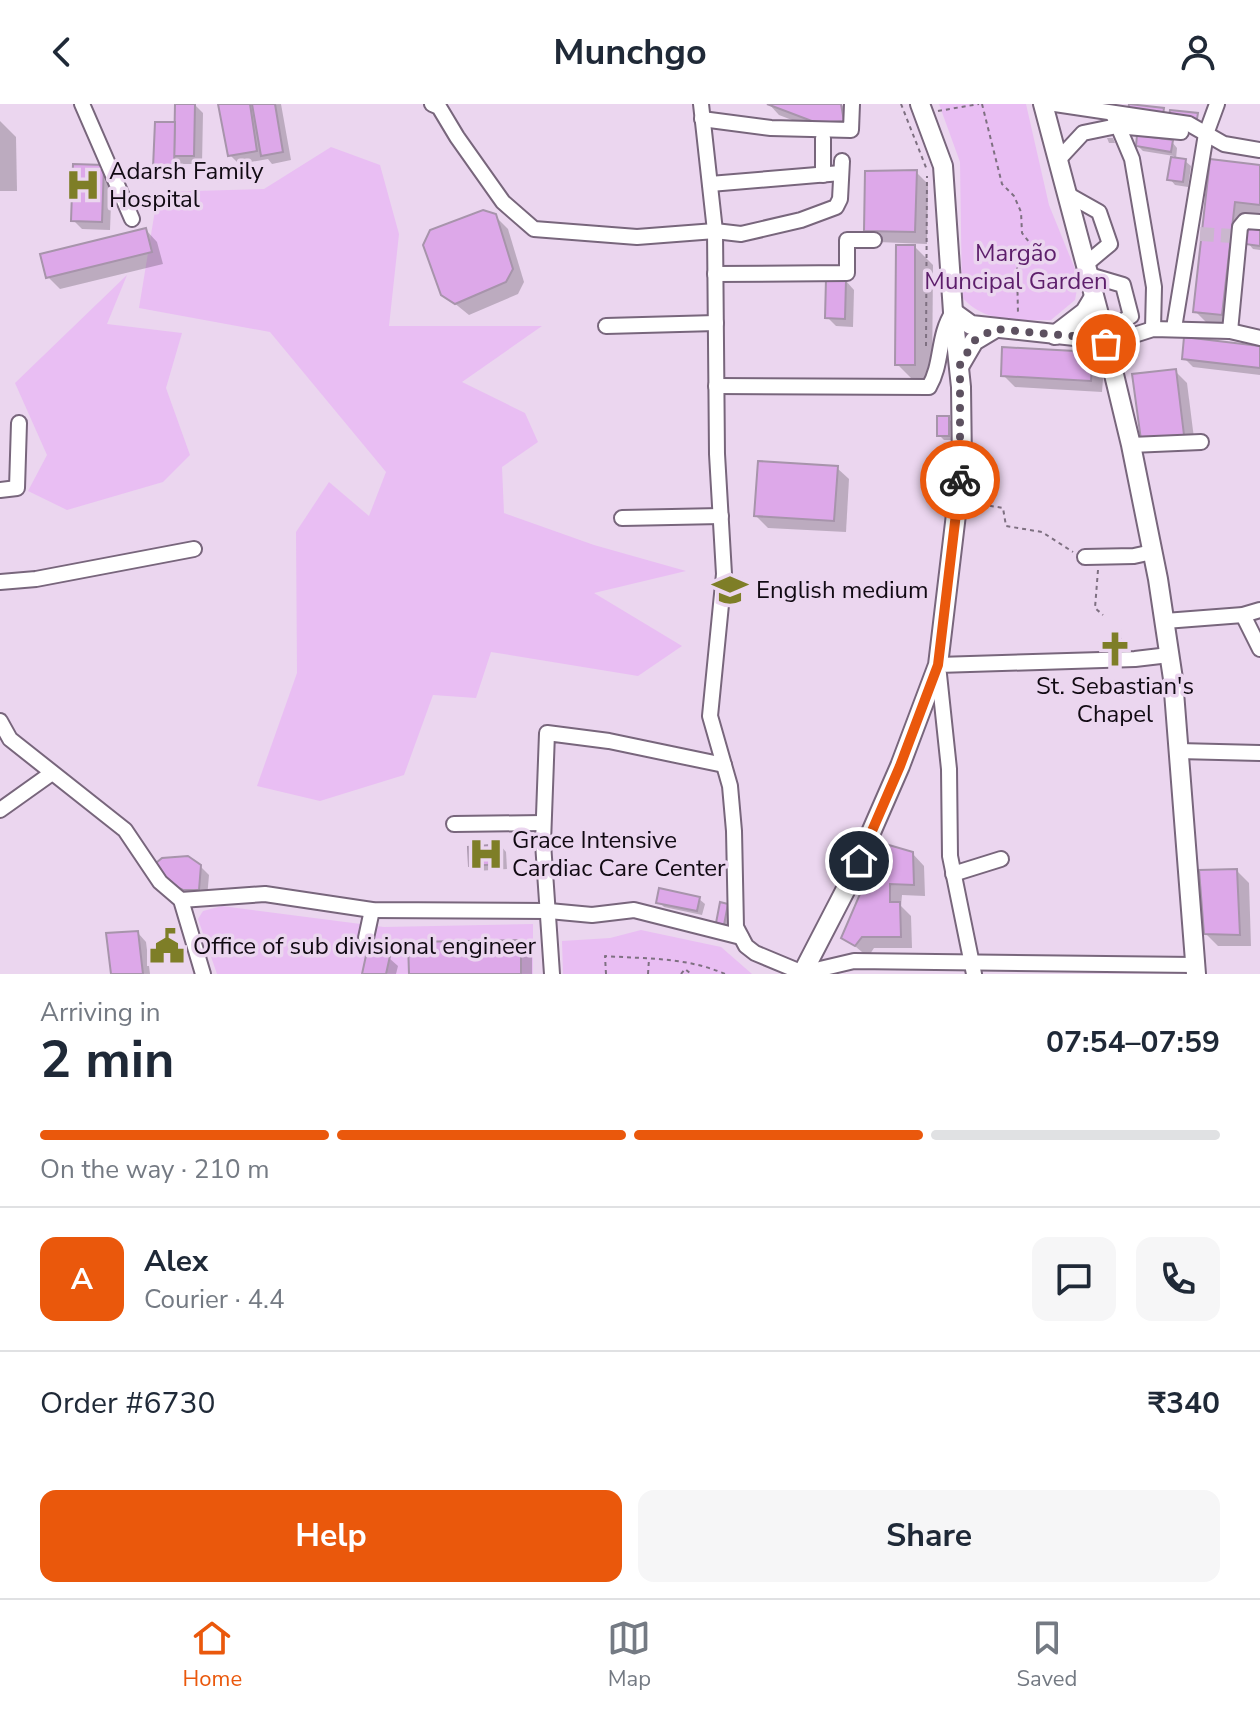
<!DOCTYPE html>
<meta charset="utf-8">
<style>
body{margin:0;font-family:"Nunito Sans",sans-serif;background:#f6f6f7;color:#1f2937;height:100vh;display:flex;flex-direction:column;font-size:30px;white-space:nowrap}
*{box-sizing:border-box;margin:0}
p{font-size:26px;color:#747a83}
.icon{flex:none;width:44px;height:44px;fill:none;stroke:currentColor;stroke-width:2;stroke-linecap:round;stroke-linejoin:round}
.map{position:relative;height:870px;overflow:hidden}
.panel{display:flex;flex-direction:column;background:#fff;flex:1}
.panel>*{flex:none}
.pin{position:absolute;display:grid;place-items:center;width:68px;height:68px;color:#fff;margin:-34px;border:4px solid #fff;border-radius:50%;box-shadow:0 2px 8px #0007}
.courier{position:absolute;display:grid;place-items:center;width:80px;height:80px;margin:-40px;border:6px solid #ea580c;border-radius:50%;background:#fff;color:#222;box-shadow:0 2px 10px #0007}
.headline em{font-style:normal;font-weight:700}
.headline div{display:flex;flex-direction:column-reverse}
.headline{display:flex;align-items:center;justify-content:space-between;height:136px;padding:0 40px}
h1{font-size:52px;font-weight:700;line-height:60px}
.bar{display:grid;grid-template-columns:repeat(4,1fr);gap:12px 8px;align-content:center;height:96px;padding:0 40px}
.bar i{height:10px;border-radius:6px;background:#e0e1e3}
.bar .on{background:#ea580c}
.bar p{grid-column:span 4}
.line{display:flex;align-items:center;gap:20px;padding:0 40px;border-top:2px solid #e0e1e3}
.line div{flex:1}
.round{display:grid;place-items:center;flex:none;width:84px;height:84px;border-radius:16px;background:#f6f6f7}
.action{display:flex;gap:16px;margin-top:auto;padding:16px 40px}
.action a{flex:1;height:92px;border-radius:16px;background:#ea580c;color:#fff;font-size:32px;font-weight:700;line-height:92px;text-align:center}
.action a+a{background:#f6f6f7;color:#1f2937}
header{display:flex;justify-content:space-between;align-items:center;height:104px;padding:0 40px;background:#fff;font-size:36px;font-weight:700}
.dock{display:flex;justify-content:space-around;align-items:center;height:112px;border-top:2px solid #e0e1e3;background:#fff;font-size:22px;color:#747a83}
.dock a{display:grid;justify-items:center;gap:4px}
.dock .on{color:#ea580c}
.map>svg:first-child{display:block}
.green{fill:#e9bef3}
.shadow{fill:#0003}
.building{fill:#dda8e9;stroke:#a794ab;stroke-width:2}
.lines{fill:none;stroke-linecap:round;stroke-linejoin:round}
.minor-tunnel{stroke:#cab7ce;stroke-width:14;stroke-dasharray:14 7;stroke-linecap:butt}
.minor-casing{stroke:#78667c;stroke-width:18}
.major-casing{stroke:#78667c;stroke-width:22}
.path{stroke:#7e7081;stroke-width:2;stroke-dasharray:4 4;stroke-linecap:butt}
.minor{stroke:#fff;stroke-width:14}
.major{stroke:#fff;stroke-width:18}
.done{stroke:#5d5160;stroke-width:8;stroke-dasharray:0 14.4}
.route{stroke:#ea580c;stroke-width:10}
.labels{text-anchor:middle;stroke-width:7;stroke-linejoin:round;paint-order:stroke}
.poi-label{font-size:24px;fill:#110a13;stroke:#ebd6ef;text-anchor:start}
.park-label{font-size:24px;fill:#5d1e6b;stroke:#ebd6ef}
</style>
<header><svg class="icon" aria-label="back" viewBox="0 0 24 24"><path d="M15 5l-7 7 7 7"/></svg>Munchgo<svg class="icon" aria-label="person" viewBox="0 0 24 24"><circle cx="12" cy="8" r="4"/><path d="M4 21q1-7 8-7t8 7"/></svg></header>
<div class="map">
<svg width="1260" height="870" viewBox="0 0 1260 870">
<rect width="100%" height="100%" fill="#ebd6ef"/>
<!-- green -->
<g class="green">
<path d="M939,0H1026L1049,101L1079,175L1075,196L1051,216C1019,216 985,220 962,193L960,58Z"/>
<path d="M331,43L380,61L399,130L389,222H542L462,278L525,309L538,338L502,363L504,409L594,441L686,467L594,489L682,542L638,572L491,548L476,594L433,591L404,671L320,697L257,682L297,569L296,428L329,378L369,412L386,368L270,228L139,204L158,88L264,85Z"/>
<path d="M127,171L107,220L182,229L166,284L190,351L163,378L67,406L28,387L47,351L15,279Z"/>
<path d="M222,802L384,823L533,820V870H217L198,815L203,807Z"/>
<path d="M641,826L721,843L752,870H563L562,837L610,834Z"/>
</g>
<!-- shadow -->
<g class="shadow">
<path d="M177,0H194L203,9L202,60H182V73L164,72L155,64L177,20Z"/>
<path d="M220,0H281L291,56L272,60L268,55L239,60L230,51Z"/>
<path d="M769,0H841L852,14L831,31L779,11Z"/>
<path d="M0,17L16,33L17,87H0Z"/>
<path d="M1107,34H1113L1115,39H1109Z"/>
<path d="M1172,38L1177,44L1176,55L1185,57L1191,62L1188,83L1175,81L1170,75L1174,52L1143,47L1138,42Z"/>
<path d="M1212,57L1260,63V111L1246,109L1234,222L1207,219L1195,207Z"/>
<path d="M103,63L112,72L110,126L82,125L73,116Z"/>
<path d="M916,68L928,80L927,140L878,138L866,126Z"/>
<path d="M495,112L508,125L524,178L518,190L469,211L443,190Z"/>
<path d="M146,126L157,138L163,160L60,185L48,173Z"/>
<path d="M1260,128V146L1253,145L1248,139Z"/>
<path d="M915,143L933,161L932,278H915L897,260Z"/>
<path d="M846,177L854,186L853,223L836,222L827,213Z"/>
<path d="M1260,244V271L1193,263L1184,254Z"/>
<path d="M1092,250L1104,262L1102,288L1015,283L1003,271Z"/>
<path d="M1175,267L1187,279L1195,342L1154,347L1142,335Z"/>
<path d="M948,314L954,320L953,336H944L939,331Z"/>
<path d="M837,364L849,375L846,428L768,424L756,412Z"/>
<path d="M501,742L506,748L507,765L477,767L471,761Z"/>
<path d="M912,749L924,762L925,792L902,791L901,802L911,812L912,844H874L868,853L844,833Z"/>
<path d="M200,762L209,771L207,794H193L177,786L168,776Z"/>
<path d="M1237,767L1249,779L1251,842H1218L1206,830Z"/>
<path d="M699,795L705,800L702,811L664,803L659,798Z"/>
<path d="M727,802L733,807L729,825L723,824L718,818Z"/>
<path d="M138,829L146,838L150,870H113Z"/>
<path d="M520,838L532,850V870H411Z"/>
<path d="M389,854L398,862L396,870H364Z"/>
</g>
<!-- building -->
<g class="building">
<path d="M175,0H195L194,52H174Z"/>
<path d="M218,0H250L257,47L228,52Z"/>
<path d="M252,0H275L283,48L261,52Z"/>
<path d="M767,0H841L844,17L817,19Z"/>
<path d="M1129,0L1164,4L1163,11L1128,7Z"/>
<path d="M1170,6L1198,9L1197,15L1169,12Z"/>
<path d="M155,18H175L174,65L153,64Z"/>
<path d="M1137,31L1173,36L1171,48L1136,42Z"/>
<path d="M1171,53L1186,55L1183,78L1167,76Z"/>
<path d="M1210,55L1260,61V101L1235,98L1222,211L1193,208Z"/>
<path d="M73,60L104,61L102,118L71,117Z"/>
<path d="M917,66L915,128L864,127L865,67Z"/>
<path d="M483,106L496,110L513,165L506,178L455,200L441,191L423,141L430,126Z"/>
<path d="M146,124L152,148L46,174L40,150Z"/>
<path d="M1248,124L1260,126V142L1245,140Z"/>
<path d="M896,141H915V261H895Z"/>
<path d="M826,175H846L845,215L825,214Z"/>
<path d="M1184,233L1260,242V264L1182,255Z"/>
<path d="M1002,243L1093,248L1091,277L1001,272Z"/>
<path d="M1176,265L1184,331L1141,336L1132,270Z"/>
<rect x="937" y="312" width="12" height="20"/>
<path d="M758,357L838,362L834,417L754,412Z"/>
<path d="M1121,535L1123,551L1109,552L1108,537Z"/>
<path d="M882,739L913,748L914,781L890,780V798H900L901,833H862L855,842L841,834Z"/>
<path d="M501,740L502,760L469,762L468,743Z"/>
<path d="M188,752L201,761L199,786H183L166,778L156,759L162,754Z"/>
<path d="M1237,765L1240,831L1204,830L1199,766Z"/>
<path d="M659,784L700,793L697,807L656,799Z"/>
<path d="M720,798L728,800L724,821L716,819Z"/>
<path d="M138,827L143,870H111L106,829Z"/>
<path d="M521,836V870H409L408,838Z"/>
<path d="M367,847L390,852L386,870H362Z"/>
</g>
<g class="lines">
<!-- minor-tunnel -->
<path class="minor-tunnel" d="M1200,130L1232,132"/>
<!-- minor casing -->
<g class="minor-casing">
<g id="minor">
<path d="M82,0L132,115"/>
<path d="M432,0L439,3L457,33L503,98L534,125L637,133L715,127L741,130L801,116L836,103L840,95L842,57"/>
<path d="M701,0L715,127L717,350L724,470L710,612L730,682L734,727L736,823L746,842L755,849L803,869L854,857L1195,861"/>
<path d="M1055,0L1189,20L1224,40L1260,46"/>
<path d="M1113,10L1132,55L1154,183L1153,225"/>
<path d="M702,15L771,24L851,26L852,0"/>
<path d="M823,34V71"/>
<path d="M1058,56L1083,29L1117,22L1181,28"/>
<path d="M710,80L841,69"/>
<path d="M1067,90L1099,108L1110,140L1086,160"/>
<path d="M715,170L847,169V136H874"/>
<path d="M1089,171L1123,181L1131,212L1104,229"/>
<path d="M606,222L716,219"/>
<path d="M1174,224L1206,30L1217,0"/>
<path d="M1230,227L1240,123L1245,117L1260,118"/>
<path d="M1106,240L1153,225L1230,227L1260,234"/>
<path d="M716,282L929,283C943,259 937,232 953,208"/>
<path d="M1131,341L1201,338"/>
<path d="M0,386L17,384L19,319"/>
<path d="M622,414L721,412"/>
<path d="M1085,453L1134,452L1152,448"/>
<path d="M0,478L36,475L194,445"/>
<path d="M1243,511L1260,545"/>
<path d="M1165,517L1243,511L1260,506"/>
<path d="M0,617L10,635L125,726L160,778L181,796L203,870"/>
<path d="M1178,647L1260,649"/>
<path d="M0,706L52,669"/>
<path d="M454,720L543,719"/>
<path d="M953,770L1001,755"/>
<path d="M181,796L265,790L372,806L549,807L592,811L634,806L741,833"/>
<path d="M366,834L372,806"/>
<path d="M552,870L543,739L547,629L609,637L724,661"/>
<path d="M974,870L950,752L949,665L938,561L1135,555L1169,551"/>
</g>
</g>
<!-- major casing -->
<g class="major-casing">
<g id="major">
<path d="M1043,0L1104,229L1131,341L1158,475L1173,575L1196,870"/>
<path d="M953,208L971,221L1084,233L1106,240"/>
<path d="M1055,231L1085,208L1094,193"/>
<path d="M960,261L974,237L994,225"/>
<path d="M802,870L848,781L900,662L938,561L962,360L961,283L953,208L943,62L920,0"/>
</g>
</g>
<!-- path -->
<g class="path">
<path d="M901,0L927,66"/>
<path d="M982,0L1002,80L1014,92L1021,108L1022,129L1033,143L1030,155L1017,163L1018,210"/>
<path d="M938,7L979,0"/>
<path d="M926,242L927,72"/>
<path d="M974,399L1003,404L1006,422L1042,428L1073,448"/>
<path d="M1098,466L1095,504L1103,511"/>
<path d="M606,870L605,852C647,855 686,853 725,870"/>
<path d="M648,870L649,855"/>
<path d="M681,870L685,865L691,870"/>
</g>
<!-- minor -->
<use href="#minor" class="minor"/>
<!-- major -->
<use href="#major" class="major"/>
</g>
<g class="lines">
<!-- done -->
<path class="done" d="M960,376V261L974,237L994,225L1084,233L1106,240"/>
<!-- route -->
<path class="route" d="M859,757L900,662L938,561L960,376"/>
</g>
<!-- icons -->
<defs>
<g id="hospital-bare" transform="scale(2.76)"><path d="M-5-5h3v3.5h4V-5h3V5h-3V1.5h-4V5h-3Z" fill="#7e7e27" stroke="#ebd6ef" stroke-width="2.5" paint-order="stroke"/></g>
<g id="school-bare" transform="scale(2.76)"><path d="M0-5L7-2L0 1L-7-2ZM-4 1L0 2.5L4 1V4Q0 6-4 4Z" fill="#7e7e27" stroke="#ebd6ef" stroke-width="2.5" paint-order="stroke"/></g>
<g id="church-bare" transform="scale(2.76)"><path d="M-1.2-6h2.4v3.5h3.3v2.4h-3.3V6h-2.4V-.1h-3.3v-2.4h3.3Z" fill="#7e7e27" stroke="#ebd6ef" stroke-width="2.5" paint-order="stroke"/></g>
<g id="civic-bare" transform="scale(2.76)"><path d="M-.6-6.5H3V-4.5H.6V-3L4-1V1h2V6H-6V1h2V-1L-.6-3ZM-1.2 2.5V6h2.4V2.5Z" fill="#7e7e27" stroke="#ebd6ef" stroke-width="2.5" paint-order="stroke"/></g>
</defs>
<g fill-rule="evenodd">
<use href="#hospital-bare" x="83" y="81"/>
<use href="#school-bare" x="730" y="486"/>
<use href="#church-bare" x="1115" y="545"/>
<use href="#hospital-bare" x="486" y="750"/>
<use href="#civic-bare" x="167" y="842"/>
</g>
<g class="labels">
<!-- poi labels -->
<g class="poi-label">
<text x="109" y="75">Adarsh Family<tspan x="109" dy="28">Hospital</tspan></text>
<text x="756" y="494">English medium</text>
<text x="1115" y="590" text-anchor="middle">St. Sebastian's<tspan x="1115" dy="28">Chapel</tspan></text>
<text x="512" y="744">Grace Intensive<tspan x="512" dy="28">Cardiac Care Center</tspan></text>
<text x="193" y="850">Office of sub divisional engineer</text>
</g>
<!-- park labels -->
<g class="park-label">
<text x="1016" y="157">Margão<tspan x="1016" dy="28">Muncipal Garden</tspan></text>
</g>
</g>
</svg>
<div class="pin" style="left:1106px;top:240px;background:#ea580c"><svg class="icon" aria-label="bag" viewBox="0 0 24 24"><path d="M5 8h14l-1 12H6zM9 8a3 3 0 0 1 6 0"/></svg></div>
<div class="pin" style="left:859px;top:757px;background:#1f2937"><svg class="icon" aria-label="home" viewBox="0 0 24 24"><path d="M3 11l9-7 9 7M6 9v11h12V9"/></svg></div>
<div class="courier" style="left:960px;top:376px"><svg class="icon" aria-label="bike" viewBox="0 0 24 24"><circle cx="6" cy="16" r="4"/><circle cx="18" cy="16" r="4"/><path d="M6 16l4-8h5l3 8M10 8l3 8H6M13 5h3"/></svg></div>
</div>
<section class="panel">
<div class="headline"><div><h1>2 min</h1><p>Arriving in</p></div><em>07:54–07:59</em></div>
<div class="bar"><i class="on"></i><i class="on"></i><i class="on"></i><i></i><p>On the way · 210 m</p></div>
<div class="line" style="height:144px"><b class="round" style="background:#ea580c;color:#fff">A</b><div><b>Alex</b><p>Courier · 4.4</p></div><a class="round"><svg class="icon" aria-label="chat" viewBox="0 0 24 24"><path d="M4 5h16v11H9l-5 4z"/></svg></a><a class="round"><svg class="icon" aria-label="phone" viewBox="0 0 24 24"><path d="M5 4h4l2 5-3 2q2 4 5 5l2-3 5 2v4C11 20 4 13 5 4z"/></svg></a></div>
<div class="line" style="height:104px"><div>Order #6730</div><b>₹340</b></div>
<div class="action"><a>Help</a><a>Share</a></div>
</section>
<nav class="dock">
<a class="on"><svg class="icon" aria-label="home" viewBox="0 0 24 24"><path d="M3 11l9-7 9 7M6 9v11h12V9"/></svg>Home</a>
<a><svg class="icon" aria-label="map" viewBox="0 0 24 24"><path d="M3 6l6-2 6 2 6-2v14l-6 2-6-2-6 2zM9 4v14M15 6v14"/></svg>Map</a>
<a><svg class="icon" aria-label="saved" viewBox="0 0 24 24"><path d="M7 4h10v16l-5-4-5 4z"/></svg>Saved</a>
</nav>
